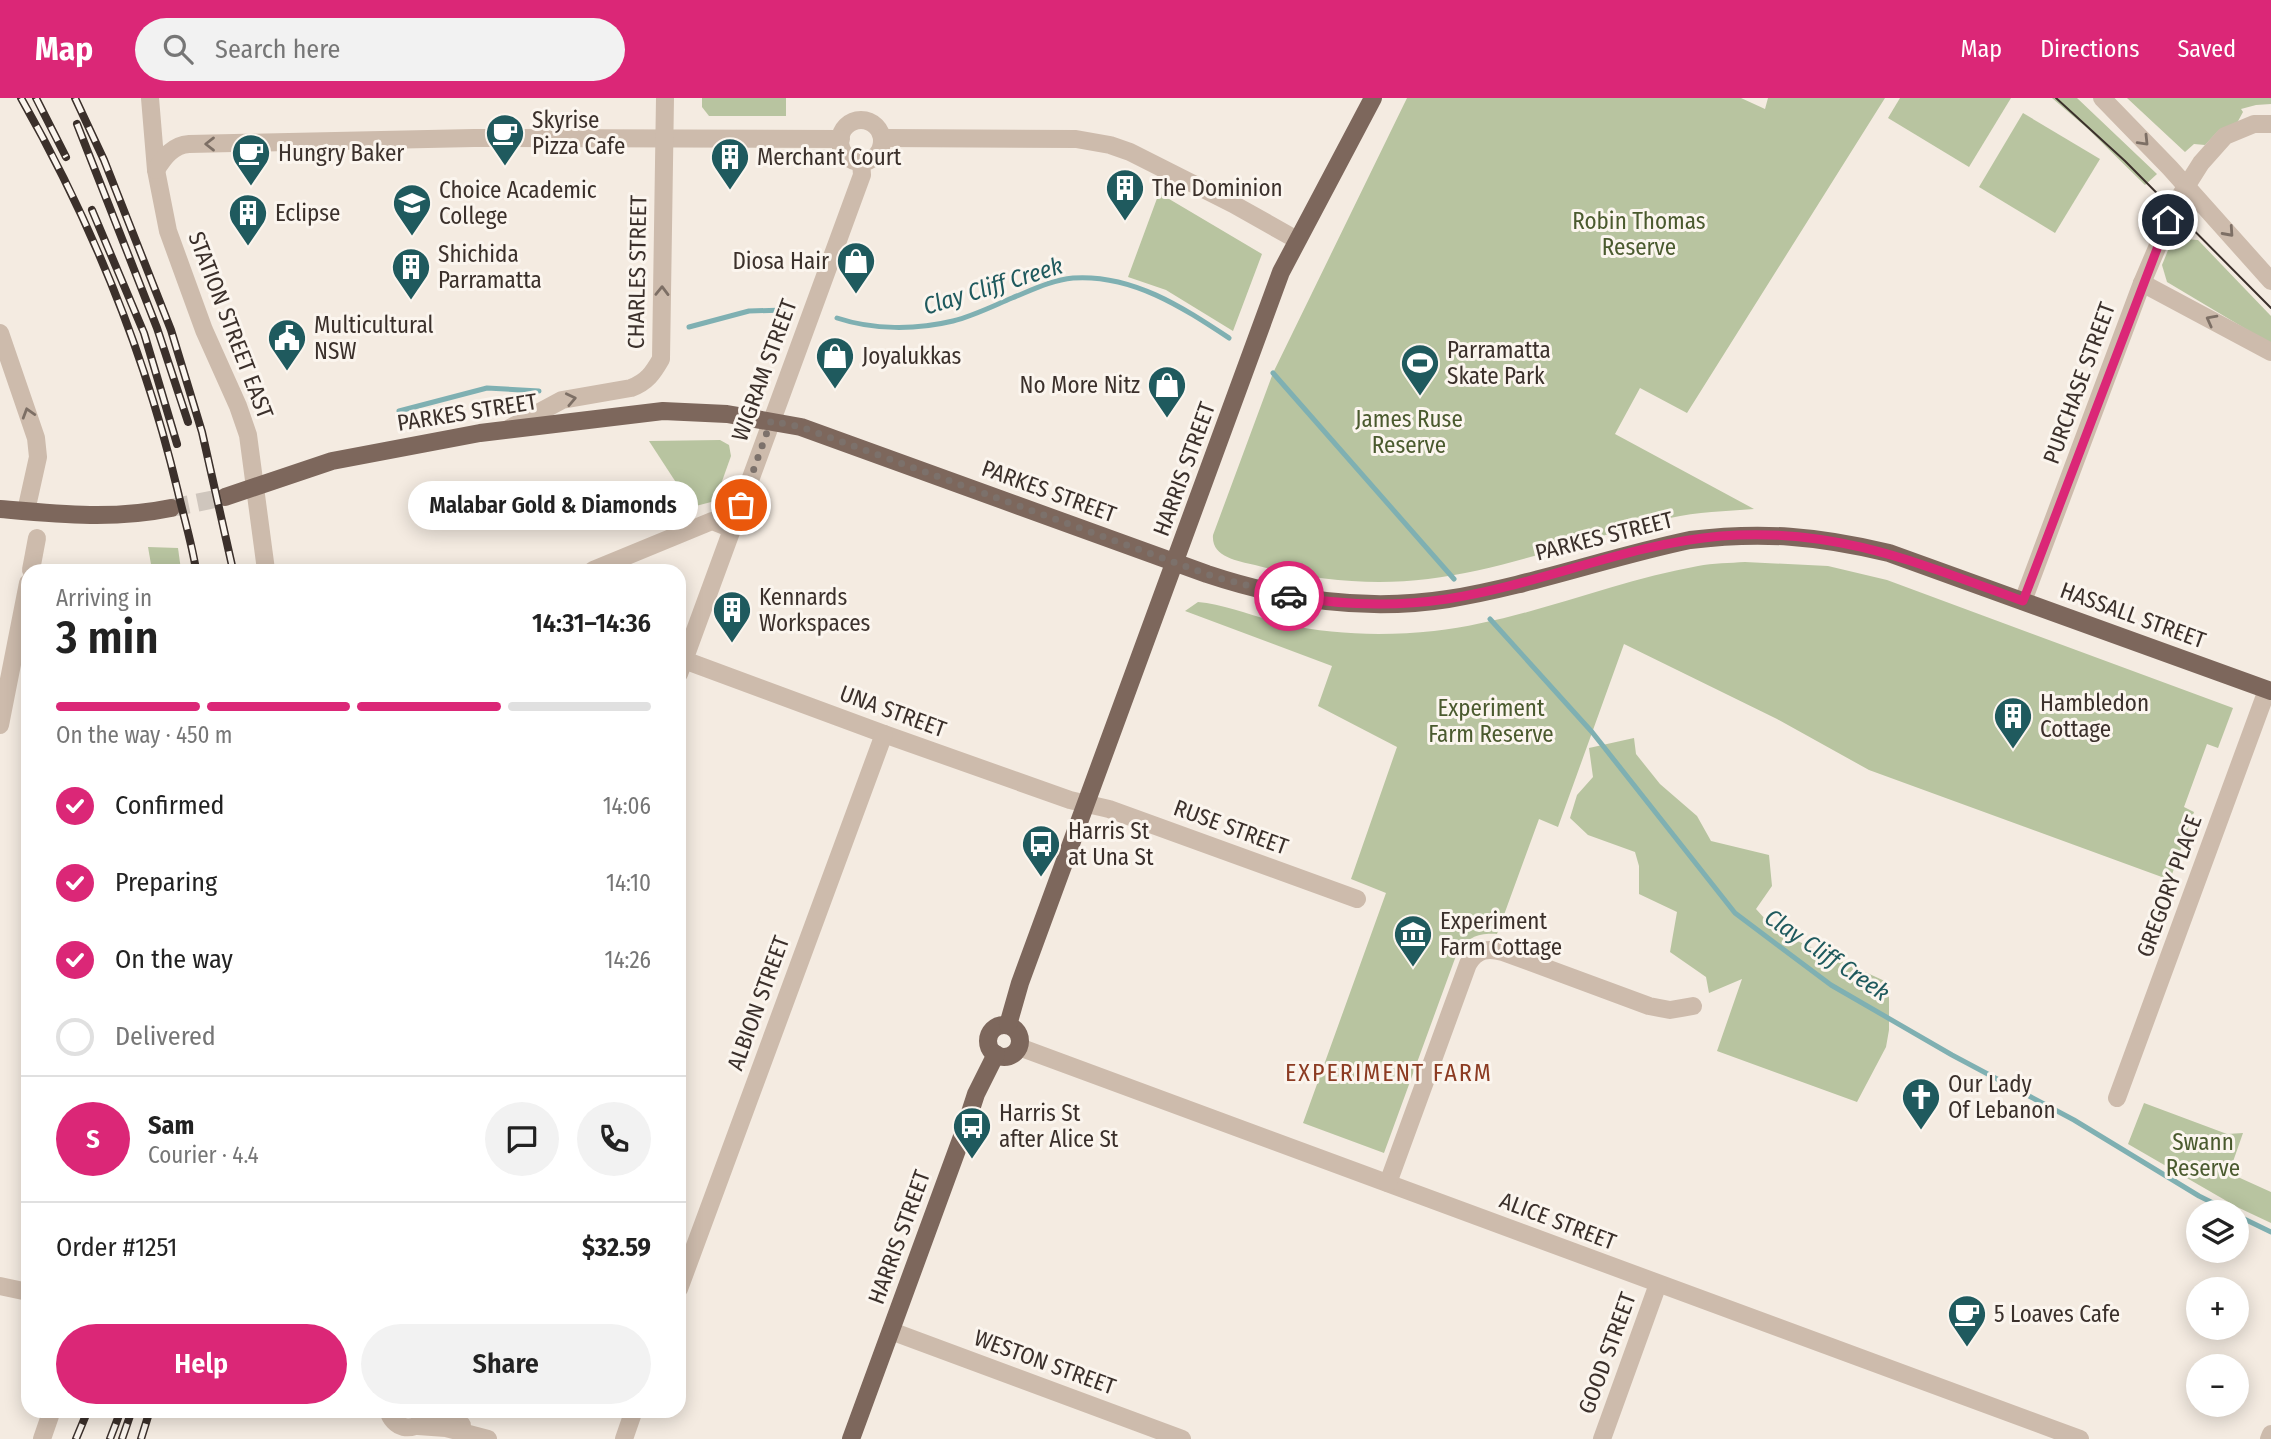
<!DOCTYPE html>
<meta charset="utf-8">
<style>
body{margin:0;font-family:"Fira Sans Condensed",sans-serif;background:#f2f2f2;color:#222;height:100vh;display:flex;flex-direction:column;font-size:26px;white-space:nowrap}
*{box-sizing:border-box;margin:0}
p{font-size:23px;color:#767676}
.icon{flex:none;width:38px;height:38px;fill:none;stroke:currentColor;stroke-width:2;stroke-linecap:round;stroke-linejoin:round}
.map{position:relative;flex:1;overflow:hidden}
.panel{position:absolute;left:21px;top:466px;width:665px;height:854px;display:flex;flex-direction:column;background:#fff;border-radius:21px;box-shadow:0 4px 18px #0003}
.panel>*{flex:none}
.tools{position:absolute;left:2186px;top:1102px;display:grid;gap:14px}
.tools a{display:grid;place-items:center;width:63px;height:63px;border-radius:50%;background:#fff;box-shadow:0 4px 18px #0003;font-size:35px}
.pin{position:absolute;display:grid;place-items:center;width:60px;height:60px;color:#fff;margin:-30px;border:4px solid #fff;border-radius:50%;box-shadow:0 2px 7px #0007}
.courier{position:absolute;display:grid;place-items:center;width:70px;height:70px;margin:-35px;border:5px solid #db2777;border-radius:50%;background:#fff;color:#222;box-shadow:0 2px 9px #0007}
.bubble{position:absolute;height:49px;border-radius:24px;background:#fff;box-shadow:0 4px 18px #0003;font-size:23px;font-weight:600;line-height:49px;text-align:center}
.headline em{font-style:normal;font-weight:600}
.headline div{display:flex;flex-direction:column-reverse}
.headline{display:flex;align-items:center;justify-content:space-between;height:119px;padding:0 35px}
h1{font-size:46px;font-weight:600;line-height:52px}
.bar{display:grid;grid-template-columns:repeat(4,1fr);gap:10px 7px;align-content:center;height:84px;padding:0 35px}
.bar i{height:9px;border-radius:5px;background:#e0e0e0}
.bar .current{background:#db2777}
.bar p{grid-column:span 4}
.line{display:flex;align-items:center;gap:18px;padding:0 35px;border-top:2px solid #e0e0e0}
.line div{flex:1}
.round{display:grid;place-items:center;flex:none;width:74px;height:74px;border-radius:37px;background:#f2f2f2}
ol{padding:0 35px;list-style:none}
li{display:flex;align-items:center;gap:21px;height:77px}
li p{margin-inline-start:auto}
li .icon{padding:7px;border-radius:50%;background:#db2777;color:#fff;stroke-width:4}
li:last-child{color:#767676}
li i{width:38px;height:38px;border:4px solid #e0e0e0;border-radius:50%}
.button{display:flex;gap:14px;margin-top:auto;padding:14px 35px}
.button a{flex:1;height:80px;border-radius:42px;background:#db2777;color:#fff;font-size:28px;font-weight:600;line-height:80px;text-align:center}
.button a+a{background:#f2f2f2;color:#222}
header{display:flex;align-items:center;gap:42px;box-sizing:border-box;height:98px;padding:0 35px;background:#db2777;color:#fff}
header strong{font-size:33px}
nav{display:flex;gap:38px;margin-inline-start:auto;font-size:24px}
.search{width:490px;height:63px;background:#f2f2f2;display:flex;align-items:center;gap:18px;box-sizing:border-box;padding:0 24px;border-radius:38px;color:#767676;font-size:26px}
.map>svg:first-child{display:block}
.green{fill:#b8c4a0}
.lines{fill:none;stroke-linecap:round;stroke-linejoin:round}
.stream{stroke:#7fb0b2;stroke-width:5}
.major-tunnel{stroke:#cfc6bd;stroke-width:18;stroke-dasharray:18 9;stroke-linecap:butt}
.minor{stroke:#cdbbac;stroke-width:18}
.major{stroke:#7d675c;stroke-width:18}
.tram{stroke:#3b302b;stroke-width:2}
.rail-casing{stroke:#3b302b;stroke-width:8}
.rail{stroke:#fbf5ee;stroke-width:5;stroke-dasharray:16;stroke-linecap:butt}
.oneway{stroke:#7d6f65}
.done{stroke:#7c716b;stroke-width:7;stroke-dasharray:0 12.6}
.route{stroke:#db2777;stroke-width:9}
.labels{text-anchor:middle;stroke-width:6;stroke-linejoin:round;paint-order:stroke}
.poi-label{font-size:23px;fill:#3b302b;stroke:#fbf5ee;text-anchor:start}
.park-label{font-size:23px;fill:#4a5a2e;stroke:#fbf5ee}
.street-label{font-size:23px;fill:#3b302b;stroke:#fbf5ee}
.water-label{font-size:24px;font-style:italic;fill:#1f5a5e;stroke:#fbf5ee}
.neighbourhood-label{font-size:24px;letter-spacing:2px;fill:#8c3b22;stroke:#fbf5ee}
</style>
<header>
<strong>Map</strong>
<div class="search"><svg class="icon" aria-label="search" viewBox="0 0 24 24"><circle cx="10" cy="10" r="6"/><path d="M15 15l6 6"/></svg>Search here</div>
<nav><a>Map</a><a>Directions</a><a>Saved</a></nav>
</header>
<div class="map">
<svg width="2271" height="1341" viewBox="0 0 2271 1341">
<rect width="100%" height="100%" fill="#f4ebe1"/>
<!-- green -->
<g class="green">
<path d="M702,0H786V18H709L702,9Z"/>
<path d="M1407,0H1741L1765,11L1768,0H1885L1687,315L1640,290L1615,336L1754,411C1726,413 1697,414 1670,420C1589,438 1511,471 1428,481C1371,488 1311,482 1255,467C1237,463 1211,459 1213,437L1273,275Z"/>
<path d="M1900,0H2011L1969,69L1888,20Z"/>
<path d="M2052,0H2077L2157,76L2145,87L2087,30Z"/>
<path d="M2127,0H2271V6L2256,7L2241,11L2243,14L2237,25L2219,32L2205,47L2194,46L2185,54Z"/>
<path d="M2023,15L2100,61L2055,135L1979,89Z"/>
<path d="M1159,95L1262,156L1233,233L1166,192L1128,179Z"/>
<path d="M2173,140L2198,142L2271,218V246L2167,184L2162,167Z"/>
<path d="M720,342L729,347L731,358L715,403L692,409L649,343Z"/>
<path d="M148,449L178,450L181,472H152Z"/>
<path d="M1745,464L1828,468L1887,482L2233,610L2218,650L2207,646L2184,709L2194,714L2170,782L1869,672L1777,621L1624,546L1558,729L1539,721L1497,836C1478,835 1468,839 1457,855L1384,1055L1303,1025L1386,795L1351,781L1397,649L1318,608L1332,568L1185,513L1198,504C1225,506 1257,520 1285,526C1333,537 1385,538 1434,533C1524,523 1609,484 1698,468C1713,465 1730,465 1745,464Z"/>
<path d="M1634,640L1636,656L1660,686L1697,718L1711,743L1769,757L1772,788L1756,811L1776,833L1889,885V932L1886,949L1857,1004L1717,953L1742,881L1709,895L1706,879L1670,854L1677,814L1639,796V768L1635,754L1588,737L1570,720L1577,697L1593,679L1589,650Z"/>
<path d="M2144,1005L2227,1036L2243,1035L2229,1075L2271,1094V1125L2237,1109L2128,1046Z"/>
</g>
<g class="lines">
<!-- stream -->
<g class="stream">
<path d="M837,220C873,232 916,232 953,223C973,218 993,208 1012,200C1032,192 1052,182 1073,180C1132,176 1182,209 1229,240"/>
<path d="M689,229L749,213L784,212"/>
<path d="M1273,275L1454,481"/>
<path d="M399,313L487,290L539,293"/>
<path d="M1490,521L1592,634L1735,815L1831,887L1952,957L2074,1022L2199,1098L2233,1115"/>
<path d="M2236,1117L2271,1134"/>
</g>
<!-- major-tunnel -->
<path class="major-tunnel" d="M171,410L225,399"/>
<!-- minor -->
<g class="minor">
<path d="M150,0L156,72L168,133L204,232L238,308L248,337L266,472"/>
<path d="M2102,0L2170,70L2271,183"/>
<circle cx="861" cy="43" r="21"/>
<path d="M882,40L1076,41L1110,47L1130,54L1233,106L1297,142"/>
<path d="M156,72C164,59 173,47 189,46L474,40L841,41"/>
<path d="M2142,185L2271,254"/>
<path d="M0,235L36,340L38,359L26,413"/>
<path d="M510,330L562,302L631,290C647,284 653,275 661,261L665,0"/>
<path d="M31,472L37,440"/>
<path d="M593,472L712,423L732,431"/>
<path d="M2023,503L2142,185L2177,103L2201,65L2225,38L2254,26H2271"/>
<path d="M684,562L884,636L1070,702L1109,711L1357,801"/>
<path d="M679,576L862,77L861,63"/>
<path d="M0,627L28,485"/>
<path d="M1019,949L2080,1341"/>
<path d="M2117,1000L2267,592"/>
<path d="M1388,1085L1468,866C1477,851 1488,850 1503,854L1649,908L1670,912L1693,908"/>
<path d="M0,1188L28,1194"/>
<path d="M679,1191L884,636"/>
<path d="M891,1233L1182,1341"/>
<path d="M388,1312C393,1331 412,1335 425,1321"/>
<path d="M434,1312L462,1327"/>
<path d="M418,1328L446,1330L488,1341"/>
<path d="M42,1341L52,1312"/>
<path d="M624,1341L634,1312"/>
<path d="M1602,1341L1658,1186"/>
<path d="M2269,1341L2271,1336"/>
</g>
<!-- major -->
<g class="major">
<path d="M225,399L332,363L480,335L663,313L727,316L801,329L1207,476C1285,502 1366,514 1448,501C1529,488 1609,459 1690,442C1762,433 1818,438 1889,455L2271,593"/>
<path d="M0,411C57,416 114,422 171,410"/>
<circle cx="1004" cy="943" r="16"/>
<path d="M1008,927L1020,885L1281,174L1373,0"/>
<path d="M851,1341L964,1033L976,996L996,956"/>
</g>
<!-- tram -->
<path class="tram" d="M2056,0L2125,63L2271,210"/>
<!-- rail casing -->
<g class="rail-casing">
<g id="rail">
<path d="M21,0C92,125 145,255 178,394C184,420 192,446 196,472"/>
<path d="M36,0L66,59"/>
<path d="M75,0L104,62L171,232L202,334L233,472"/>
<path d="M77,26L157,230L188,324"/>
<path d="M92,112L144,235L177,346"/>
<path d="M76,1341L88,1312"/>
<path d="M110,1341L121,1312"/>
<path d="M122,1341L132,1312"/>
<path d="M141,1341L150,1312"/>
</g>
</g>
<!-- rail -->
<use href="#rail" class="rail"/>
</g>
<!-- one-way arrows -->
<defs><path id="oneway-chevron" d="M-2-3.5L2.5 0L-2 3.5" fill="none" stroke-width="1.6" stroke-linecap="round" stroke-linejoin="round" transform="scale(1.75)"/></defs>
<g class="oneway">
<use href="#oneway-chevron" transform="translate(2144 43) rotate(46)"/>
<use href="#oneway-chevron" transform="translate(210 46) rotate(180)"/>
<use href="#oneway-chevron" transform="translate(2229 134) rotate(48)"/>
<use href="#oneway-chevron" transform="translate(662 193) rotate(-89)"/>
<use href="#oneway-chevron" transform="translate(2211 222) rotate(-152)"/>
<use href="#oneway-chevron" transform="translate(571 301) rotate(-12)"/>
<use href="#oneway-chevron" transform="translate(28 315) rotate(-107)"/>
</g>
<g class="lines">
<!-- done -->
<path class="done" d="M741,407L771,323L801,329L1215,479L1289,498"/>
<!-- route -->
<path class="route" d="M1289,498C1341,507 1394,509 1447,501C1539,487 1627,446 1721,438C1836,429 1918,465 2023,503L2168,122"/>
</g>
<!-- icons -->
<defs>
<g id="cafe-pin" transform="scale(2.0125)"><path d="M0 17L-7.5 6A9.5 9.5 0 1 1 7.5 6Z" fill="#1f5a5e" stroke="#fbf5ee"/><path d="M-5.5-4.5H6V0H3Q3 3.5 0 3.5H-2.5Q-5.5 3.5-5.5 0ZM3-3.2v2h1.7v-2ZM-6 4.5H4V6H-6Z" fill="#fff"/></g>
<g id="building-pin" transform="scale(2.0125)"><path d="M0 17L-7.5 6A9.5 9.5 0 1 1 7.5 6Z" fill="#1f5a5e" stroke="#fbf5ee"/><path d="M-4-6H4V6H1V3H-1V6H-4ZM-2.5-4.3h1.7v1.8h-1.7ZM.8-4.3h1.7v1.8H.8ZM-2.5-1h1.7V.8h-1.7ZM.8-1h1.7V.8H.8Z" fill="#fff"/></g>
<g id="university-pin" transform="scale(2.0125)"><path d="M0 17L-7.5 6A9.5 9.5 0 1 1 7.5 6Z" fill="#1f5a5e" stroke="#fbf5ee"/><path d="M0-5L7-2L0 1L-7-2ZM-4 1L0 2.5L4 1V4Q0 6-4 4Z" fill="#fff"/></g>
<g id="shop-pin" transform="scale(2.0125)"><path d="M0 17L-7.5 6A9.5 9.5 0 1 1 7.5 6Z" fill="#1f5a5e" stroke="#fbf5ee"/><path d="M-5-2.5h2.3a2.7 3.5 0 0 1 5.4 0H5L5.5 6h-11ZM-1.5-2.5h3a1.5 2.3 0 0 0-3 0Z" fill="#fff"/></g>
<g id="civic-pin" transform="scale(2.0125)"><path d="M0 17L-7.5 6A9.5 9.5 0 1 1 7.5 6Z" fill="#1f5a5e" stroke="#fbf5ee"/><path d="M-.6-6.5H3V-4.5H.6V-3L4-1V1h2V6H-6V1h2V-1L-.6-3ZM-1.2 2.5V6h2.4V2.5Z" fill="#fff"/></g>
<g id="stadium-pin" transform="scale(2.0125)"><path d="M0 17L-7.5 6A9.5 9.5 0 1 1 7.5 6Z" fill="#1f5a5e" stroke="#fbf5ee"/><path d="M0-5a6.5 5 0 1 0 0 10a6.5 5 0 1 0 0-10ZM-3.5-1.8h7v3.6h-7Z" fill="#fff"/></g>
<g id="bus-pin" transform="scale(2.0125)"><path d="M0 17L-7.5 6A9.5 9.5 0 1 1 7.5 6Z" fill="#1f5a5e" stroke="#fbf5ee"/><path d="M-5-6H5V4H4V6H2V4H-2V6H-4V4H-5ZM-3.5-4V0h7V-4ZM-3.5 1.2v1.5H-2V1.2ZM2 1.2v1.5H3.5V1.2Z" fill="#fff"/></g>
<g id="museum-pin" transform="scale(2.0125)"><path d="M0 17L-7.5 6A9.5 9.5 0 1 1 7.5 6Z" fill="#1f5a5e" stroke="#fbf5ee"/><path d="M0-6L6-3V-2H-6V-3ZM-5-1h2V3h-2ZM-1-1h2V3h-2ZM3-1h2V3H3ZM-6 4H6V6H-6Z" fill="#fff"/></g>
<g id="church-pin" transform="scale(2.0125)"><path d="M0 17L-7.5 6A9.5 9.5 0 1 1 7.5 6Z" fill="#1f5a5e" stroke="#fbf5ee"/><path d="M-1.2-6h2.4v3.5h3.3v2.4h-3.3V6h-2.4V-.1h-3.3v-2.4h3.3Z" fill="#fff"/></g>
</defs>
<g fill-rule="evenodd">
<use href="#cafe-pin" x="505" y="35"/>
<use href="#cafe-pin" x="251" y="55"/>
<use href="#building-pin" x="730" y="59"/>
<use href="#building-pin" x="1125" y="90"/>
<use href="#university-pin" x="412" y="105"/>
<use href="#building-pin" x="248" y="115"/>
<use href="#shop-pin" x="856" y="163"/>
<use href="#building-pin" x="411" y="169"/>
<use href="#civic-pin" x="287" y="240"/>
<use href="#shop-pin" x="835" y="258"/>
<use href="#stadium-pin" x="1420" y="265"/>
<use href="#shop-pin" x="1167" y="287"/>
<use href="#building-pin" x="732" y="512"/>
<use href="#building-pin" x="2013" y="618"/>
<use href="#bus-pin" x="1041" y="746"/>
<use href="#museum-pin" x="1413" y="836"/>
<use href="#church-pin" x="1921" y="999"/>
<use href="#bus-pin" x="972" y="1028"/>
<use href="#cafe-pin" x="1967" y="1216"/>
</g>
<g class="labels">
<!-- poi labels -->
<g class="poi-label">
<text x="532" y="30">Skyrise<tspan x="532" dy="26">Pizza Cafe</tspan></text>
<text x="278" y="63">Hungry Baker</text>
<text x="757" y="67">Merchant Court</text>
<text x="1152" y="98">The Dominion</text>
<text x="439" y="100">Choice Academic<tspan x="439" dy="26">College</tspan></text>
<text x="275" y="123">Eclipse</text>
<text x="438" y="164">Shichida<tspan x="438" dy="26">Parramatta</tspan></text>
<text x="829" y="171" text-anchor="end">Diosa Hair</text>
<text x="314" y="235">Multicultural<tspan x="314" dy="26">NSW</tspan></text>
<text x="1447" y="260">Parramatta<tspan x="1447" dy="26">Skate Park</tspan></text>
<text x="862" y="266">Joyalukkas</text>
<text x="1140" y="295" text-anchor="end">No More Nitz</text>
<text x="759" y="507">Kennards<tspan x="759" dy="26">Workspaces</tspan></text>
<text x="2040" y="613">Hambledon<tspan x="2040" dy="26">Cottage</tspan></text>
<text x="1068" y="741">Harris St<tspan x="1068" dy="26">at Una St</tspan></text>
<text x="1440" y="831">Experiment<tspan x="1440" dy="26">Farm Cottage</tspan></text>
<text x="1948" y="994">Our Lady<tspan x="1948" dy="26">Of Lebanon</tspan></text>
<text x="999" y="1023">Harris St<tspan x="999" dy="26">after Alice St</tspan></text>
<text x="1994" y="1224">5 Loaves Cafe</text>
</g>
<!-- park labels -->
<g class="park-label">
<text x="1639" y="131">Robin Thomas<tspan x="1639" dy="26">Reserve</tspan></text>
<text x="1409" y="329">James Ruse<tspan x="1409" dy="26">Reserve</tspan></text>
<text x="1491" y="618">Experiment<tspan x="1491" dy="26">Farm Reserve</tspan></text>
<text x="2203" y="1052">Swann<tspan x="2203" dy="26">Reserve</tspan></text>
</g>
<!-- street labels -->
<g class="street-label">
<text transform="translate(637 174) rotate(-89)" y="8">CHARLES STREET</text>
<text transform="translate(231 227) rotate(69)" y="8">STATION STREET EAST</text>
<text transform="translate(764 272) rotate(-70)" y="8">WIGRAM STREET</text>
<text transform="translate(2079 285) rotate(-70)" y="8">PURCHASE STREET</text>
<text transform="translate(467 314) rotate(-9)" y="8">PARKES STREET</text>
<text transform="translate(1184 371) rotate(-70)" y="8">HARRIS STREET</text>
<text transform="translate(1049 393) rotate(20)" y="8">PARKES STREET</text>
<text transform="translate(1604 438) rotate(-14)" y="8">PARKES STREET</text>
<text transform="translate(2133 517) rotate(20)" y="8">HASSALL STREET</text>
<text transform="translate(893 613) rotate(20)" y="8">UNA STREET</text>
<text transform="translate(1231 729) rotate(20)" y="8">RUSE STREET</text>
<text transform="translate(2169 788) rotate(-70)" y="8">GREGORY PLACE</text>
<text transform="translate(758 905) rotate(-70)" y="8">ALBION STREET</text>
<text transform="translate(1558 1123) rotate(21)" y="8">ALICE STREET</text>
<text transform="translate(899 1139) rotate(-70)" y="8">HARRIS STREET</text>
<text transform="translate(1607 1255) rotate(-70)" y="8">GOOD STREET</text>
<text transform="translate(1045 1264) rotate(20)" y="8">WESTON STREET</text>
</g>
<!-- water labels -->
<g class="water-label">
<text transform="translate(993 188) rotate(-17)" y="8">Clay Cliff Creek</text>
<text transform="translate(1827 857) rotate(34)" y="8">Clay Cliff Creek</text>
</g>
<!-- neighbourhood labels -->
<g class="neighbourhood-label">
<text x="1389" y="983">EXPERIMENT FARM</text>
</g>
</g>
</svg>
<div class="tools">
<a><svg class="icon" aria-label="layers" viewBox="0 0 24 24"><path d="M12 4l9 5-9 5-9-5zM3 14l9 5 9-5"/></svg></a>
<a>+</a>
<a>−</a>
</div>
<div class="pin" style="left:741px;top:407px;background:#ea580c"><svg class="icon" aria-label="bag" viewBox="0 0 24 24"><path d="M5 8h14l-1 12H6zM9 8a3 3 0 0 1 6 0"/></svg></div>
<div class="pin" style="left:2168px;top:122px;background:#1f2937"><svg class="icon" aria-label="home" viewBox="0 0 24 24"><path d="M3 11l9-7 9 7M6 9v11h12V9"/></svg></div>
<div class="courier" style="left:1289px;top:498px"><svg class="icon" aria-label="car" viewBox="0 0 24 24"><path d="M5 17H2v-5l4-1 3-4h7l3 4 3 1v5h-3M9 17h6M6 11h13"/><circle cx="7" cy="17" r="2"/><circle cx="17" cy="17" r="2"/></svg></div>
<div class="bubble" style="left:408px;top:383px;width:290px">Malabar Gold &amp; Diamonds</div>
<section class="panel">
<div class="headline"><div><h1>3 min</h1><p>Arriving in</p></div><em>14:31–14:36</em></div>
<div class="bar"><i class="current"></i><i class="current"></i><i class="current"></i><i></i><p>On the way · 450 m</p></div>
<ol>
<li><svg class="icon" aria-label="check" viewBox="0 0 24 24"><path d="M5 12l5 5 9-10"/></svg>Confirmed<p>14:06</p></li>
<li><svg class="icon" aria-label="check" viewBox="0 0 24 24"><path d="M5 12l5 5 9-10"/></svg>Preparing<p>14:10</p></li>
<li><svg class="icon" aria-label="check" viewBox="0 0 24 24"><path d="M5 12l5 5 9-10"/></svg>On the way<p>14:26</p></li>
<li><i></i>Delivered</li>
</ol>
<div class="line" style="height:126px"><b class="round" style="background:#db2777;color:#fff">S</b><div><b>Sam</b><p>Courier · 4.4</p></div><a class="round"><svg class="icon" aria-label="chat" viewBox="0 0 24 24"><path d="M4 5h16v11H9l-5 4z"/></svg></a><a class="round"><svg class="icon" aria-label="phone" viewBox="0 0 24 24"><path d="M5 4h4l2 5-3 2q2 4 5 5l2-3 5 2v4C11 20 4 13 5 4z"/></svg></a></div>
<div class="line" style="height:91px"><div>Order #1251</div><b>$32.59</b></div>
<div class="button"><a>Help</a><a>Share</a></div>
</section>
</div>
